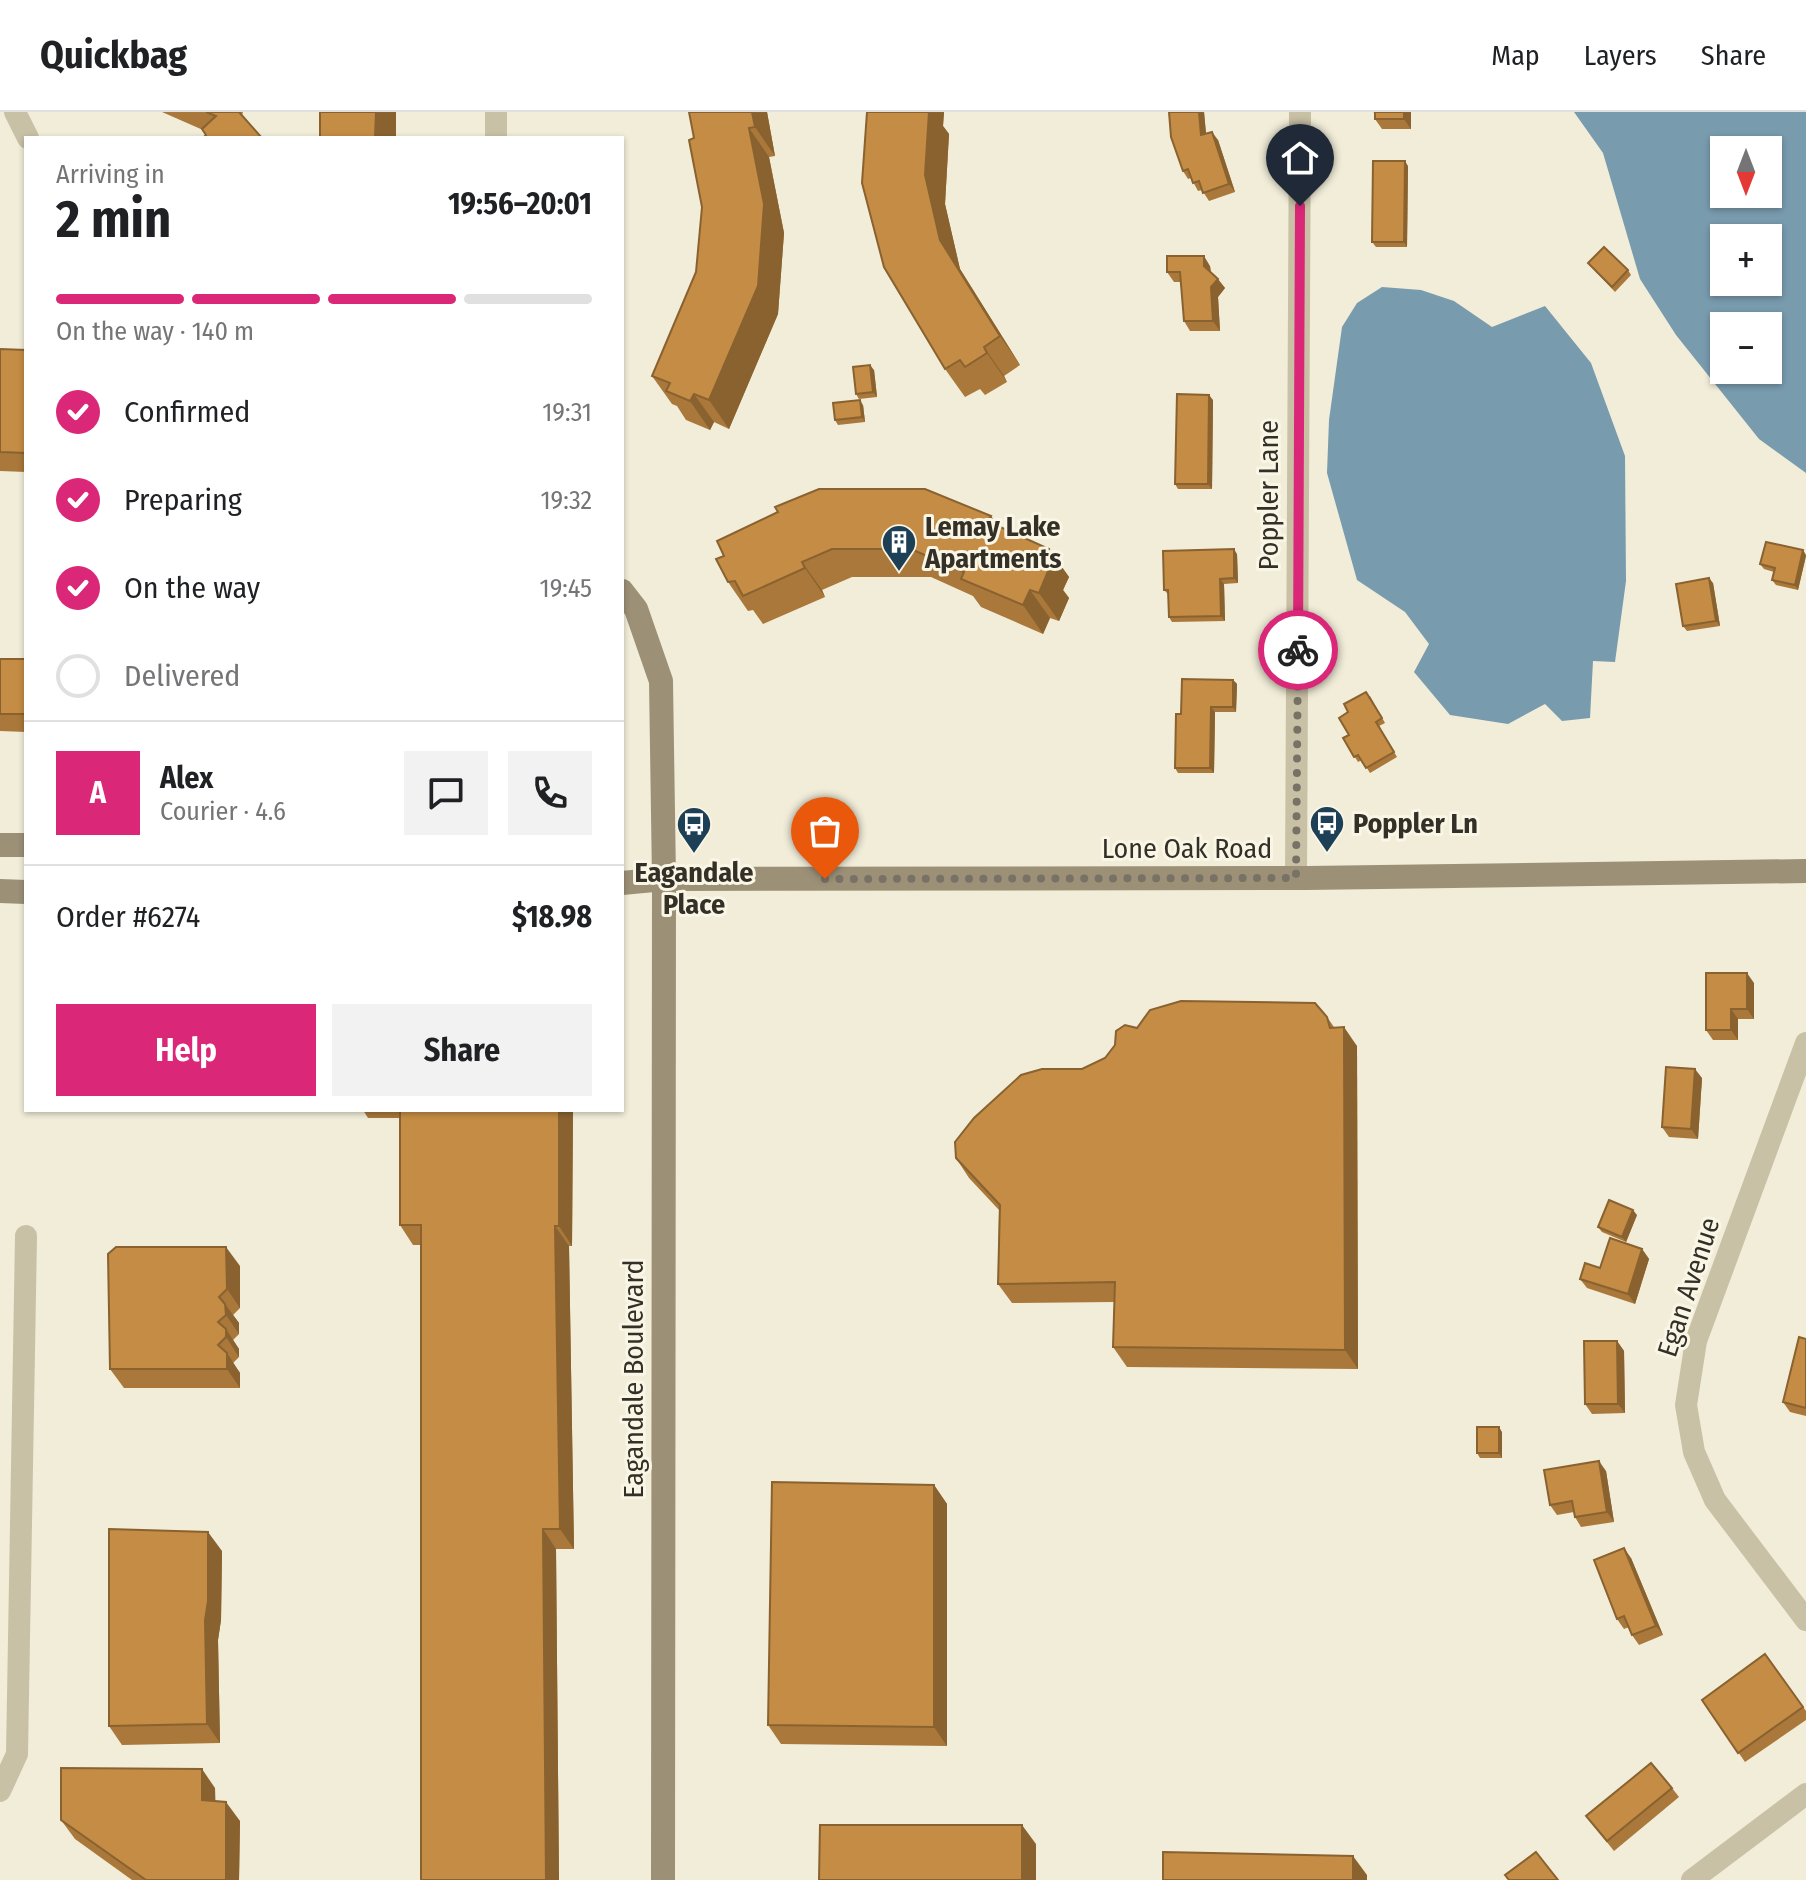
<!DOCTYPE html>
<meta charset="utf-8">
<style>
body{margin:0;font-family:"Fira Sans Condensed",sans-serif;background:#f2f2f2;color:#202124;height:100vh;display:flex;flex-direction:column;font-size:30px;white-space:nowrap}
*{box-sizing:border-box;margin:0}
p{font-size:26px;color:#757577}
.icon{flex:none;width:44px;height:44px;fill:none;stroke:currentColor;stroke-width:2;stroke-linecap:round;stroke-linejoin:round}
.map{position:relative;flex:1;overflow:hidden}
.details{position:absolute;left:24px;top:24px;width:600px;height:976px;display:flex;flex-direction:column;background:#fff;border-radius:0px;box-shadow:0 2px 6px #0004}
.details>*{flex:none}
.needle{width:52px;rotate:180deg}
.tools{position:absolute;left:1710px;top:24px;display:grid;gap:16px}
.tools a{display:grid;place-items:center;width:72px;height:72px;border-radius:0px;background:#fff;box-shadow:0 2px 6px #0004;font-size:40px}
.pin{position:absolute;display:grid;place-items:center;width:68px;height:68px;color:#fff;margin:-82px -34px;border-radius:50% 50% 50% 0;rotate:-45deg;box-shadow:0 0 8px #0007}
.pin .icon{rotate:45deg}
.courier{position:absolute;display:grid;place-items:center;width:80px;height:80px;margin:-40px;border:6px solid #db2777;border-radius:50%;background:#fff;color:#222;box-shadow:0 2px 10px #0007}
.overview em{font-style:normal;font-weight:700}
.overview div{display:flex;flex-direction:column-reverse}
.overview{display:flex;align-items:center;justify-content:space-between;height:136px;padding:0 32px}
h1{font-size:52px;font-weight:700;line-height:60px}
.bar{display:grid;grid-template-columns:repeat(4,1fr);gap:12px 8px;align-content:center;height:96px;padding:0 32px}
.bar i{height:10px;border-radius:6px;background:#e0e0e0}
.bar .current{background:#db2777}
.bar p{grid-column:span 4}
.line{display:flex;align-items:center;gap:20px;padding:0 32px;border-top:2px solid #e0e0e0}
.line div{flex:1}
.round{display:grid;place-items:center;flex:none;width:84px;height:84px;border-radius:0px;background:#f2f2f2}
ol{padding:0 32px;list-style:none}
li{display:flex;align-items:center;gap:24px;height:88px}
li p{margin-inline-start:auto}
li .icon{padding:8px;border-radius:50%;background:#db2777;color:#fff;stroke-width:4}
li:last-child{color:#757577}
li i{width:44px;height:44px;border:4px solid #e0e0e0;border-radius:50%}
.primary-button{display:flex;gap:16px;margin-top:auto;padding:16px 32px}
.primary-button a{flex:1;height:92px;border-radius:0px;background:#db2777;color:#fff;font-size:32px;font-weight:700;line-height:92px;text-align:center}
.primary-button a+a{background:#f2f2f2;color:#202124}
header{display:flex;align-items:center;gap:48px;box-sizing:border-box;height:112px;padding:0 40px;background:#fff;border-bottom:2px solid #e0e0e0}
header strong{font-size:38px}
nav{display:flex;gap:44px;margin-inline-start:auto;font-size:28px}
.map>svg:first-child{display:block}
.water{fill:#799bae;fill-rule:evenodd}
.lines{fill:none;stroke-linecap:round;stroke-linejoin:round}
.street{stroke:#c9c1a6;stroke-width:22}
.secondary{stroke:#9c9077;stroke-width:24}
.wall{fill:#a9783a}
.shaded-wall{fill:#896230}
.building{fill:#c48c44;stroke:#896230;stroke-width:2}
.done{stroke:#777265;stroke-width:8;stroke-dasharray:0 14.4}
.route{stroke:#db2777;stroke-width:10}
.labels{text-anchor:middle;stroke-width:6;stroke-linejoin:round;paint-order:stroke}
.street-label{font-size:28px;fill:#353027;stroke:#f9f6e6}
.poi-label{font-size:28px;font-weight:bold;fill:#353027;stroke:#f9f6e6;text-anchor:start}
</style>
<header>
<strong>Quickbag</strong>
<nav><a>Map</a><a>Layers</a><a>Share</a></nav>
</header>
<div class="map">
<svg width="1806" height="1768" viewBox="0 0 1806 1768">
<rect width="100%" height="100%" fill="#f1edd9"/>
<!-- water -->
<g class="water">
<path d="M1574,0H1806V361L1759,327L1676,223L1640,167L1603,41ZM1724,38H1768V82H1724ZM1724,126H1768V170H1724ZM1724,214H1768V258H1724Z"/>
<path d="M1382,175L1421,178L1454,189L1492,215L1545,194L1591,251L1625,344L1626,469L1615,550L1593,549L1590,606L1562,609L1545,592L1508,612L1450,603L1414,560L1429,532L1405,500L1357,468L1327,361L1329,308L1342,215L1357,191Z"/>
</g>
<g class="lines">
<!-- street -->
<g class="street">
<path d="M15,0L28,26"/>
<path d="M496,0V26"/>
<path d="M1296,766L1300,0"/>
<path d="M1806,931L1696,1229L1686,1293L1694,1340L1715,1388L1806,1508"/>
<path d="M0,1679L17,1642L26,1124"/>
<path d="M1692,1768L1806,1682"/>
</g>
<!-- secondary -->
<g class="secondary">
<path d="M622,479L636,497L661,569L664,767L663,1768"/>
<path d="M0,733H26"/>
<path d="M622,771L664,767L1307,766L1806,759"/>
<path d="M0,779L26,780"/>
</g>
</g>
<!-- wall -->
<g class="wall">
<path d="M162,0H243L242,3L206,23L203,18Z"/>
<path d="M767,0L775,44L769,45L784,121L778,202L729,317L714,310L710,318L686,308L677,294L672,292L652,264L696,160L702,95L694,26Z"/>
<path d="M866,0H944L943,14L949,22L945,92L960,157L1020,253L1004,264L1007,270L985,283L980,277L965,285L945,257Z"/>
<path d="M1204,0L1206,22L1218,28L1235,80L1209,89L1202,78L1198,79L1191,66L1188,67L1183,59Z"/>
<path d="M1373,0H1411V17H1382L1375,7V1Z"/>
<path d="M1408,54L1407,135H1376L1372,130Z"/>
<path d="M1588,151L1628,158L1631,163L1615,180Z"/>
<path d="M1210,154L1211,160L1225,176L1218,185L1220,219H1190L1184,209L1181,170H1174L1167,160Z"/>
<path d="M0,237L26,238V360L0,359Z"/>
<path d="M874,258L877,285L859,287L856,282Z"/>
<path d="M1213,288L1212,377H1178L1175,372Z"/>
<path d="M863,293L865,310L838,313L835,308Z"/>
<path d="M991,404L998,414L1049,437L1069,465L1063,478L1069,486L1059,509L1050,506L1043,522L981,495L973,484L931,465H852L822,478L825,485L763,512L753,498L748,499L728,470L716,447Z"/>
<path d="M1803,438L1806,443L1798,478L1776,473L1772,468L1774,460L1764,457L1760,452Z"/>
<path d="M1237,442L1238,471L1224,472L1225,509L1172,510L1169,505L1168,482L1164,478Z"/>
<path d="M1713,471L1720,514L1687,519L1683,514Z"/>
<path d="M0,547H26V620L0,619Z"/>
<path d="M1233,568L1237,572L1236,600H1215L1214,661H1178L1175,656L1181,602Z"/>
<path d="M1370,584L1385,611L1379,614L1397,645L1370,661L1362,648L1358,650L1343,626L1349,623L1348,600Z"/>
<path d="M1754,871V907H1738V928H1713L1706,918Z"/>
<path d="M1327,905L1334,915L1357,934L1358,1257L1127,1255L1113,1235L1114,1190L1012,1191L998,1172L999,1098L969,1066L956,1046L1082,957L1105,946L1137,916Z"/>
<path d="M1702,966L1698,1027L1669,1025L1662,1015Z"/>
<path d="M363,998H573L572,1134H569L574,1437H556L559,1768H421V1133H413L400,1113V1006H368Z"/>
<path d="M1637,1103L1626,1130L1602,1120L1598,1115Z"/>
<path d="M1642,1137L1649,1147L1635,1192L1587,1176L1580,1167Z"/>
<path d="M240,1154V1196L233,1203L239,1211V1222L233,1228L239,1237V1245L233,1251L240,1261V1276H124L110,1257Z"/>
<path d="M1806,1227V1304L1790,1300L1783,1290Z"/>
<path d="M1617,1229L1624,1239L1625,1301L1592,1302L1585,1292Z"/>
<path d="M1502,1320V1346H1480L1477,1341Z"/>
<path d="M1606,1359L1614,1410L1581,1415L1575,1405L1574,1400L1557,1403L1550,1393Z"/>
<path d="M934,1373L947,1392V1634L781,1632L768,1613Z"/>
<path d="M222,1439L221,1508L218,1528L220,1631L122,1633L109,1614Z"/>
<path d="M1631,1446L1663,1523L1639,1533L1632,1523L1629,1515L1624,1517L1617,1507Z"/>
<path d="M1765,1542L1806,1599V1608L1745,1650L1702,1588Z"/>
<path d="M215,1676V1689L240,1709L239,1768H132L75,1727L61,1708Z"/>
<path d="M1672,1676L1679,1685L1614,1739L1586,1704Z"/>
</g>
<!-- shaded-wall -->
<g class="shaded-wall">
<path d="M376,0H396V26H375Z"/>
<path d="M752,0H767L775,44L755,15Z"/>
<path d="M927,0H944L943,14L949,22L945,92L960,157L1020,253L1000,224L940,128L925,63Z"/>
<path d="M1199,0H1204L1207,32L1201,23Z"/>
<path d="M1404,0H1411V17L1404,7Z"/>
<path d="M749,16L769,45L784,121L778,202L729,317L709,288Z"/>
<path d="M1212,20L1218,28L1235,80L1229,72Z"/>
<path d="M1405,49L1408,54L1407,135L1404,130Z"/>
<path d="M1204,144L1210,154L1211,164L1204,154Z"/>
<path d="M1218,167L1225,176L1218,185L1220,219L1213,209L1211,175Z"/>
<path d="M984,235L1004,264L1007,270L987,241Z"/>
<path d="M870,253L874,258L877,285L873,280Z"/>
<path d="M694,282L714,310L710,318L690,289Z"/>
<path d="M1209,283L1213,288L1212,377L1208,372Z"/>
<path d="M860,288L863,293L865,310L862,305Z"/>
<path d="M991,404L1011,432L987,409Z"/>
<path d="M1049,437L1069,465L1063,478L1069,486L1059,509L1039,481L1042,453Z"/>
<path d="M1234,437L1237,442L1238,471L1234,466Z"/>
<path d="M1803,438L1806,444L1798,478L1795,473Z"/>
<path d="M802,450L822,478L825,485L805,456Z"/>
<path d="M1709,466L1713,471L1720,514L1716,509Z"/>
<path d="M1220,467L1224,472L1225,509L1221,504Z"/>
<path d="M1030,478L1050,506L1043,522L1023,493Z"/>
<path d="M1233,568L1237,572L1236,600L1233,595Z"/>
<path d="M1211,595L1215,600L1214,661L1210,656Z"/>
<path d="M1747,861L1754,871V907L1747,897Z"/>
<path d="M1731,897L1738,907V928L1731,918Z"/>
<path d="M1344,915L1357,934L1358,1257L1345,1238Z"/>
<path d="M1695,957L1702,966L1698,1027L1691,1017Z"/>
<path d="M559,998H573L572,1134L559,1114Z"/>
<path d="M1633,1098L1637,1103L1626,1130L1622,1125Z"/>
<path d="M555,1114L569,1134L574,1437L560,1417Z"/>
<path d="M226,1135L240,1154V1196L227,1177Z"/>
<path d="M1642,1137L1649,1147L1635,1192L1628,1182Z"/>
<path d="M225,1192L239,1211V1222L226,1203Z"/>
<path d="M226,1217L239,1237V1245L226,1225Z"/>
<path d="M1617,1229L1624,1239L1625,1301L1618,1292Z"/>
<path d="M227,1241L240,1261V1276L227,1257Z"/>
<path d="M1499,1315L1502,1320V1346L1499,1341Z"/>
<path d="M1599,1349L1606,1359L1614,1410L1607,1400Z"/>
<path d="M934,1373L947,1392V1634L934,1615Z"/>
<path d="M543,1417L556,1437L559,1768H546Z"/>
<path d="M208,1420L222,1439L221,1508L218,1528L220,1631L207,1612L205,1508Z"/>
<path d="M1624,1436L1631,1446L1663,1523L1656,1514Z"/>
<path d="M202,1657L215,1676L216,1708L202,1688Z"/>
<path d="M226,1690L240,1709L239,1768H226Z"/>
<path d="M1022,1713L1036,1732V1768H1022Z"/>
<path d="M1353,1744L1367,1763V1768H1353Z"/>
</g>
<!-- building -->
<g class="building">
<path d="M206,0H239L262,26H203L206,23L202,17L216,4Z"/>
<path d="M320,0H376L375,26H320Z"/>
<path d="M689,0H752L755,15L749,16L764,92L758,174L709,288L694,282L690,289L666,279L670,271L652,264L696,160L702,95L689,28L694,26Z"/>
<path d="M867,0H929L925,63L940,128L1000,224L984,235L987,241L965,255L960,248L945,257L884,155L862,71Z"/>
<path d="M1169,0H1199L1201,23L1212,20L1229,72L1203,81L1199,69L1193,71L1188,57L1183,59L1171,25Z"/>
<rect x="1375" y="0" width="29" height="7"/>
<path d="M1373,49H1405L1404,130H1372Z"/>
<path d="M1604,135L1628,158L1612,175L1588,151Z"/>
<path d="M1167,144H1204V154L1218,167L1211,175L1213,209H1184L1180,160H1167Z"/>
<path d="M0,237L26,238V341L0,340Z"/>
<path d="M870,253L873,280L856,282L853,255Z"/>
<path d="M1177,282L1209,283L1208,372H1175Z"/>
<path d="M860,288L862,305L835,308L833,291Z"/>
<path d="M819,377H925L991,404L987,409L1049,437L1042,453L1049,457L1039,481L1030,478L1023,493L961,467L964,460L911,437H832L802,450L805,456L743,484L735,469L728,470L716,447L724,444L717,429L778,400L775,395Z"/>
<path d="M1766,430L1803,438L1795,473L1772,468L1775,456L1760,452Z"/>
<path d="M1234,437V466L1220,467L1221,504L1169,505L1168,478H1164L1163,439Z"/>
<path d="M1709,466L1716,509L1683,514L1676,472Z"/>
<rect x="0" y="547" width="26" height="55"/>
<path d="M1182,567L1233,568V595H1211L1210,656H1175L1176,602H1181Z"/>
<path d="M1366,580L1382,606L1376,610L1394,640L1366,656L1358,643L1354,645L1343,626L1349,623L1339,606L1348,600L1344,592Z"/>
<path d="M1706,861H1747V897H1731V918H1706Z"/>
<path d="M1181,889L1315,891L1327,905L1330,916L1344,915L1345,1238L1113,1235L1115,1170L998,1172L1000,1093L956,1046L955,1030L974,1006L1021,963L1042,957H1082L1105,946L1115,933L1116,919L1125,913L1137,916L1150,898Z"/>
<path d="M1666,955L1695,957L1691,1017L1662,1015Z"/>
<path d="M400,998H559V1114H555L560,1417H543L546,1768H421V1113H400Z"/>
<path d="M1609,1088L1633,1098L1622,1125L1598,1115Z"/>
<path d="M1610,1126L1642,1137L1628,1182L1580,1167L1585,1151L1600,1156Z"/>
<path d="M116,1135H226L227,1177L219,1185L225,1192L226,1203L218,1210L226,1217V1225L218,1233L227,1241V1257H110L108,1142Z"/>
<path d="M1799,1225L1806,1227V1296L1783,1290Z"/>
<path d="M1584,1229H1617L1618,1292H1585Z"/>
<rect x="1477" y="1315" width="22" height="26"/>
<path d="M1599,1349L1607,1400L1575,1405L1572,1389L1550,1393L1544,1358Z"/>
<path d="M772,1370L934,1373V1615L768,1613Z"/>
<path d="M109,1417L208,1420V1489L205,1508L207,1612L109,1614Z"/>
<path d="M1624,1436L1656,1514L1632,1523L1624,1504L1617,1507L1594,1448Z"/>
<path d="M1765,1542L1803,1595L1738,1641L1702,1588Z"/>
<path d="M1651,1651L1672,1676L1607,1729L1586,1704Z"/>
<path d="M61,1656L202,1657V1688L226,1690V1768H146L61,1708Z"/>
<path d="M820,1713H1022V1768H819Z"/>
<path d="M1163,1740L1353,1744V1768H1163Z"/>
<path d="M1536,1740L1558,1768H1509L1505,1763Z"/>
</g>
<g class="lines">
<!-- done -->
<path class="done" d="M825,767L1296,766L1298,538"/>
<!-- route -->
<path class="route" d="M1298,538L1300,94"/>
</g>
<!-- icons -->
<defs>
<g id="building-pin" transform="scale(1.8)"><path d="M0 17L-7.5 6A9.5 9.5 0 1 1 7.5 6Z" fill="#1d4056" stroke="#f9f6e6"/><path d="M-4-6H4V6H1V3H-1V6H-4ZM-2.5-4.3h1.7v1.8h-1.7ZM.8-4.3h1.7v1.8H.8ZM-2.5-1h1.7V.8h-1.7ZM.8-1h1.7V.8H.8Z" fill="#fff"/></g>
<g id="bus-pin" transform="scale(1.8)"><path d="M0 17L-7.5 6A9.5 9.5 0 1 1 7.5 6Z" fill="#1d4056" stroke="#f9f6e6"/><path d="M-5-6H5V4H4V6H2V4H-2V6H-4V4H-5ZM-3.5-4V0h7V-4ZM-3.5 1.2v1.5H-2V1.2ZM2 1.2v1.5H3.5V1.2Z" fill="#fff"/></g>
</defs>
<g fill-rule="evenodd">
<use href="#building-pin" x="899" y="430"/>
<use href="#bus-pin" x="1327" y="711"/>
<use href="#bus-pin" x="694" y="712"/>
</g>
<g class="labels">
<!-- street labels -->
<g class="street-label">
<text transform="translate(1268 383) rotate(-90)" y="10">Poppler Lane</text>
<text x="1187" y="746">Lone Oak Road</text>
<text transform="translate(1688 1175) rotate(-72)" y="10">Egan Avenue</text>
<text transform="translate(633 1267) rotate(-90)" y="10">Eagandale Boulevard</text>
</g>
<!-- poi labels -->
<g class="poi-label">
<text x="925" y="424">Lemay Lake<tspan x="925" dy="32">Apartments</tspan></text>
<text x="1353" y="721">Poppler Ln</text>
<text x="694" y="770" text-anchor="middle">Eagandale<tspan x="694" dy="32">Place</tspan></text>
</g>
</g>
</svg>
<div class="tools">
<a><svg class="needle" viewBox="-14 -14 28 28"><path d="M0-13l5 13h-10z" fill="#e53935"/><path d="M0 13l5-13h-10z" fill="#757577"/></svg></a>
<a>+</a>
<a>−</a>
</div>
<div class="pin" style="left:825px;top:767px;background:#ea580c"><svg class="icon" aria-label="bag" viewBox="0 0 24 24"><path d="M5 8h14l-1 12H6zM9 8a3 3 0 0 1 6 0"/></svg></div>
<div class="pin" style="left:1300px;top:94px;background:#1f2937"><svg class="icon" aria-label="home" viewBox="0 0 24 24"><path d="M3 11l9-7 9 7M6 9v11h12V9"/></svg></div>
<div class="courier" style="left:1298px;top:538px"><svg class="icon" aria-label="bike" viewBox="0 0 24 24"><circle cx="6" cy="16" r="4"/><circle cx="18" cy="16" r="4"/><path d="M6 16l4-8h5l3 8M10 8l3 8H6M13 5h3"/></svg></div>
<section class="details">
<div class="overview"><div><h1>2 min</h1><p>Arriving in</p></div><em>19:56–20:01</em></div>
<div class="bar"><i class="current"></i><i class="current"></i><i class="current"></i><i></i><p>On the way · 140 m</p></div>
<ol>
<li><svg class="icon" aria-label="check" viewBox="0 0 24 24"><path d="M5 12l5 5 9-10"/></svg>Confirmed<p>19:31</p></li>
<li><svg class="icon" aria-label="check" viewBox="0 0 24 24"><path d="M5 12l5 5 9-10"/></svg>Preparing<p>19:32</p></li>
<li><svg class="icon" aria-label="check" viewBox="0 0 24 24"><path d="M5 12l5 5 9-10"/></svg>On the way<p>19:45</p></li>
<li><i></i>Delivered</li>
</ol>
<div class="line" style="height:144px"><b class="round" style="background:#db2777;color:#fff">A</b><div><b>Alex</b><p>Courier · 4.6</p></div><a class="round"><svg class="icon" aria-label="chat" viewBox="0 0 24 24"><path d="M4 5h16v11H9l-5 4z"/></svg></a><a class="round"><svg class="icon" aria-label="phone" viewBox="0 0 24 24"><path d="M5 4h4l2 5-3 2q2 4 5 5l2-3 5 2v4C11 20 4 13 5 4z"/></svg></a></div>
<div class="line" style="height:104px"><div>Order #6274</div><b>$18.98</b></div>
<div class="primary-button"><a>Help</a><a>Share</a></div>
</section>
</div>
